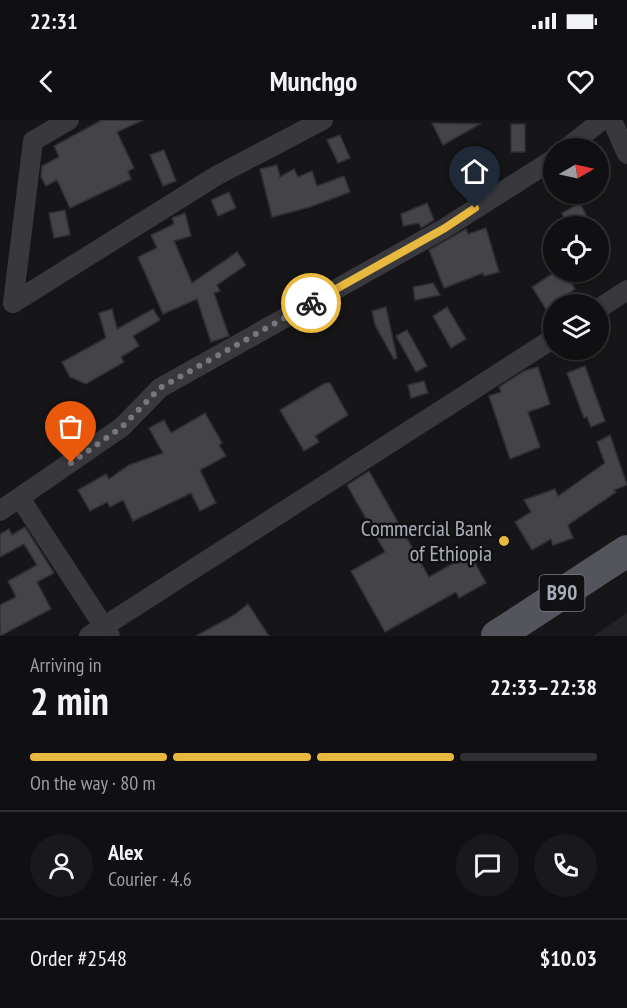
<!DOCTYPE html>
<meta charset="utf-8">
<style>
body{margin:0;font-family:"PT Sans Narrow",sans-serif;background:#19191b;color:#f1f3f6;height:100vh;display:flex;flex-direction:column;font-size:22px;white-space:nowrap}
*{box-sizing:border-box;margin:0}
p{font-size:20px;color:#9c9d9f}
.icon{flex:none;width:33px;height:33px;fill:none;stroke:currentColor;stroke-width:2;stroke-linecap:round;stroke-linejoin:round}
.map{position:relative;height:516px;overflow:hidden}
.panel{display:flex;flex-direction:column;background:#101012;flex:1}
.panel>*{flex:none}
.needle{width:39px;rotate:81deg}
.buttons{position:absolute;left:543px;top:18px;display:grid;gap:12px}
.buttons a{display:grid;place-items:center;width:66px;height:66px;border-radius:50%;background:#101012;box-shadow:0 2px 4px #0004,0 0 0 2px #303032;font-size:30px}
.pin{position:absolute;display:grid;place-items:center;width:51px;height:51px;color:#fff;margin:-62px -26px;border-radius:50% 50% 50% 0;rotate:-45deg;box-shadow:0 0 6px #0007}
.pin .icon{rotate:45deg}
.courier{position:absolute;display:grid;place-items:center;width:60px;height:60px;margin:-30px;border:4px solid #e8b83f;border-radius:50%;background:#fff;color:#222;box-shadow:0 2px 8px #0007}
.headline em{font-style:normal;font-weight:700}
.headline div{display:flex;flex-direction:column-reverse}
.headline{display:flex;align-items:center;justify-content:space-between;height:102px;padding:0 30px}
h1{font-size:39px;font-weight:700;line-height:45px}
.bar{display:grid;grid-template-columns:repeat(4,1fr);gap:9px 6px;align-content:center;height:72px;padding:0 30px}
.bar i{height:8px;border-radius:4px;background:#303032}
.bar .active{background:#e8b83f}
.bar p{grid-column:span 4}
.line{display:flex;align-items:center;gap:15px;padding:0 30px;border-top:2px solid #303032}
.line div{flex:1}
.round{display:grid;place-items:center;flex:none;width:63px;height:63px;border-radius:32px;background:#19191b}
.status{display:flex;justify-content:space-between;align-items:center;height:42px;padding:0 30px;background:#101012;direction:ltr}
.status svg{height:16px;fill:currentColor}
header{display:flex;justify-content:space-between;align-items:center;height:78px;padding:0 30px;background:#101012;font-size:27px;font-weight:700}
.map>svg:first-child{display:block}
.built{fill:#232225}
.building{fill:#434348;stroke:#313034;stroke-width:1.5}
.lines{fill:none;stroke-linecap:round;stroke-linejoin:round}
.minor{stroke:#38383d;stroke-width:20}
.primary{stroke:#54555c;stroke-width:32}
.done{stroke:#76787f;stroke-width:6;stroke-dasharray:0 10.8}
.route{stroke:#e8b83f;stroke-width:8}
.poi-dot{fill:#e8b83f;stroke:#111113;stroke-width:2}
.labels{text-anchor:middle;stroke-width:5;stroke-linejoin:round;paint-order:stroke}
.shield{fill:#111113;stroke:#7b7e86;stroke-width:1.5}
.shield-label{font-size:21px;font-weight:bold;fill:#a9adb7}
.poi-label{font-size:22px;fill:#a9adb7;stroke:#111113;text-anchor:end}
</style>
<div class="status"><b>22:31</b><svg viewBox="0 0 49 12"><path d="M0 12V9h3v3zM5 12V6h3v6zM10 12V3h3v9zM15 12V0h3v12zM26 1h20v11H26zM47 4h2v5h-2z"/></svg></div>
<header><svg class="icon" aria-label="back" viewBox="0 0 24 24"><path d="M15 5l-7 7 7 7"/></svg>Munchgo<svg class="icon" aria-label="heart" viewBox="0 0 24 24"><path d="M12 20l-8-8c-3-5 5-10 8-4 3-6 11-1 8 4z"/></svg></header>
<div class="map">
<svg width="627" height="516" viewBox="0 0 627 516">
<rect width="100%" height="100%" fill="#161618"/>
<!-- built -->
<path class="built" d="M627,493V516H593Z"/>
<!-- building -->
<g class="building">
<path d="M102,0H143L117,12L134,48L128,51L131,59L70,88L57,60L46,66L41,57L42,46L59,37L54,26Z"/>
<path d="M432,3L480,4L443,25Z"/>
<rect x="511" y="4" width="14" height="28"/>
<path d="M340,15L350,38L338,43L327,20Z"/>
<path d="M164,30L176,61L163,66L150,35Z"/>
<path d="M277,45L280,57L294,49L298,57L312,51L317,66L344,56L350,72L310,87L272,97L260,49Z"/>
<path d="M229,72L236,88L218,96L211,80Z"/>
<path d="M427,83L434,100L421,108L419,103L403,106L401,94Z"/>
<path d="M580,83L586,95L568,104L562,93Z"/>
<path d="M65,90L70,115L54,118L49,93Z"/>
<path d="M185,93L191,116L174,121L192,163L237,132L246,145L217,165L220,171L214,173L229,216L211,222L197,179L163,194L138,137L157,128L151,115L174,104L172,98Z"/>
<path d="M486,108L499,152L484,156L483,153L444,168L429,130L466,109L468,114Z"/>
<path d="M555,152H565L575,169L546,189L532,167Z"/>
<path d="M433,163L440,175L415,180L413,167Z"/>
<path d="M386,187L397,238L394,239L375,205L372,191Z"/>
<path d="M447,187L466,219L451,228L433,196Z"/>
<path d="M112,189L117,209L153,189L160,200L133,216L139,226L121,237L124,242L86,264L70,257L62,242L106,218L99,193Z"/>
<path d="M407,210L427,246L416,252L396,216Z"/>
<path d="M585,246L605,301L591,307L587,297L584,298L567,253Z"/>
<path d="M538,247L550,284L528,292L540,327L510,339L489,276L501,272L499,267L524,251Z"/>
<path d="M424,261L428,273L411,278L408,265Z"/>
<path d="M325,263H330L348,295L315,316L319,322L304,331L280,290Z"/>
<path d="M205,293L222,323L219,325L226,336L200,350L216,383L200,391L191,373L133,401L123,380L110,387L107,382L90,391L78,370L106,354L109,359L129,345L163,333L149,308L164,300L171,313Z"/>
<path d="M610,315L627,365L614,370L616,372L568,405L573,418L553,425L551,419L532,430L515,402L531,392L524,380L555,369L558,376L605,343L597,322Z"/>
<path d="M369,351L429,457L470,434L486,463L459,478L456,472L385,512L351,451L385,432L347,365Z"/>
<path d="M25,407L54,453L37,462L51,489L0,516V485L16,477L8,461L37,445L24,424L0,437V414L9,409L12,415Z"/>
<path d="M248,484L269,516H196L234,495Z"/>
</g>
<g class="lines">
<!-- minor -->
<g class="minor">
<path d="M612,0L627,34"/>
<path d="M567,28L602,0"/>
<path d="M13,183L216,56L323,0"/>
<path d="M13,183L33,21L69,0"/>
<path d="M598,189L627,170"/>
<path d="M20,378L110,516"/>
<path d="M0,391L122,307L160,268L445,108L554,39"/>
<path d="M89,516L554,218"/>
</g>
<!-- primary -->
<path class="primary" d="M497,516L627,431"/>
</g>
<g class="lines">
<!-- done -->
<path class="done" d="M71,343L122,307L160,268L311,183"/>
<!-- route -->
<path class="route" d="M311,183L445,108L475,88"/>
</g>
<!-- markers -->
<circle class="poi-dot" cx="504" cy="421" r="6"/>
<g class="labels">
<!-- shield labels -->
<rect class="shield" x="539.5" y="455" width="45" height="36" rx="4.5"/>
<g class="shield-label">
<text x="562" y="480">B90</text>
</g>
<!-- poi labels -->
<g class="poi-label">
<text x="492" y="416">Commercial Bank<tspan x="492" dy="25">of Ethiopia</tspan></text>
</g>
</g>
</svg>
<div class="buttons">
<a><svg class="needle" viewBox="-14 -14 28 28"><path d="M0-13l5 13h-10z" fill="#e53935"/><path d="M0 13l5-13h-10z" fill="#9c9d9f"/></svg></a>
<a><svg class="icon" aria-label="locate" viewBox="0 0 24 24"><circle cx="12" cy="12" r="6"/><path d="M12 2v4M12 18v4M2 12h4M18 12h4"/></svg></a>
<a><svg class="icon" aria-label="layers" viewBox="0 0 24 24"><path d="M12 4l9 5-9 5-9-5zM3 14l9 5 9-5"/></svg></a>
</div>
<div class="pin" style="left:71px;top:343px;background:#ea580c"><svg class="icon" aria-label="bag" viewBox="0 0 24 24"><path d="M5 8h14l-1 12H6zM9 8a3 3 0 0 1 6 0"/></svg></div>
<div class="pin" style="left:475px;top:88px;background:#1f2937"><svg class="icon" aria-label="home" viewBox="0 0 24 24"><path d="M3 11l9-7 9 7M6 9v11h12V9"/></svg></div>
<div class="courier" style="left:311px;top:183px"><svg class="icon" aria-label="bike" viewBox="0 0 24 24"><circle cx="6" cy="16" r="4"/><circle cx="18" cy="16" r="4"/><path d="M6 16l4-8h5l3 8M10 8l3 8H6M13 5h3"/></svg></div>
</div>
<section class="panel">
<div class="headline"><div><h1>2 min</h1><p>Arriving in</p></div><em>22:33–22:38</em></div>
<div class="bar"><i class="active"></i><i class="active"></i><i class="active"></i><i></i><p>On the way · 80 m</p></div>
<div class="line" style="height:108px"><a class="round"><svg class="icon" aria-label="person" viewBox="0 0 24 24"><circle cx="12" cy="8" r="4"/><path d="M4 21q1-7 8-7t8 7"/></svg></a><div><b>Alex</b><p>Courier · 4.6</p></div><a class="round"><svg class="icon" aria-label="chat" viewBox="0 0 24 24"><path d="M4 5h16v11H9l-5 4z"/></svg></a><a class="round"><svg class="icon" aria-label="phone" viewBox="0 0 24 24"><path d="M5 4h4l2 5-3 2q2 4 5 5l2-3 5 2v4C11 20 4 13 5 4z"/></svg></a></div>
<div class="line" style="height:78px"><div>Order #2548</div><b>$10.03</b></div>
</section>
